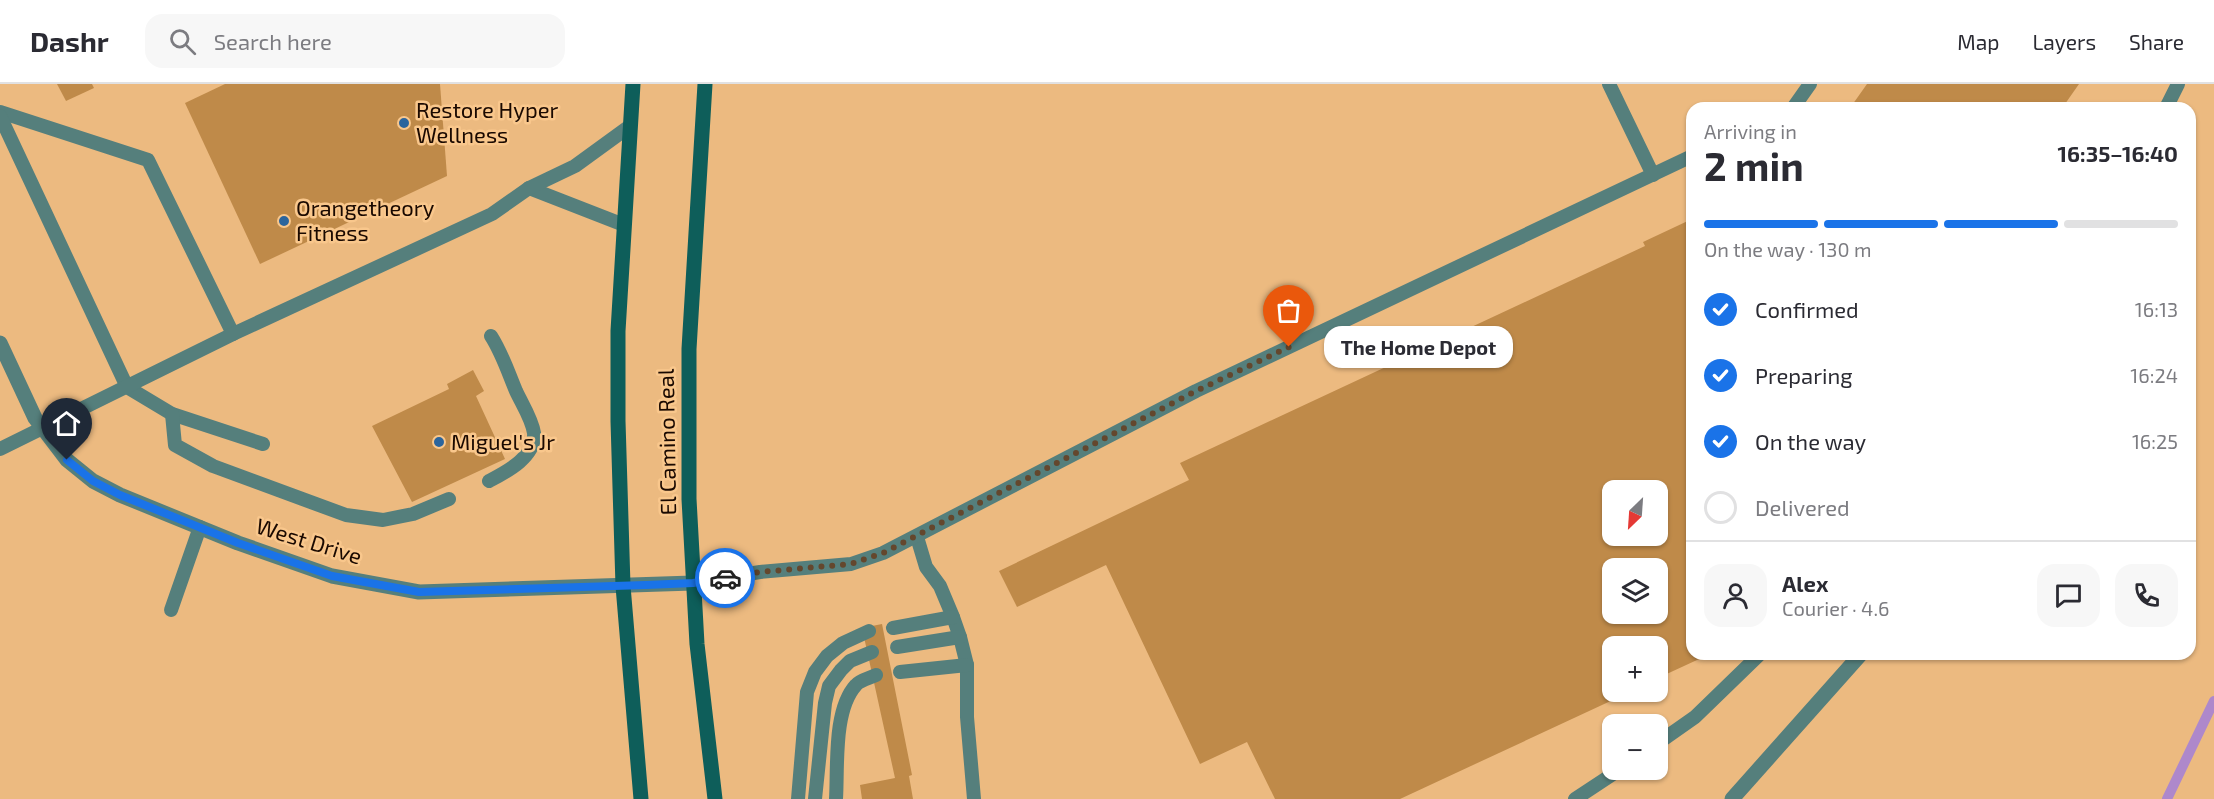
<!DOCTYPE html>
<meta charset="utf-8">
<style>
body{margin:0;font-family:"Exo 2",sans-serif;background:#f7f7f7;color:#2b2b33;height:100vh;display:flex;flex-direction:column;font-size:22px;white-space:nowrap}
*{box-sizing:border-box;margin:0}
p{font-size:20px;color:#7c7c81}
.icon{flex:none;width:33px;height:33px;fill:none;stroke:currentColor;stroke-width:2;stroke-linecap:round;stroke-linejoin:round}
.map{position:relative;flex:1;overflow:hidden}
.panel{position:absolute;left:1686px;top:18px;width:510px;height:558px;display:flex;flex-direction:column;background:#fff;border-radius:18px;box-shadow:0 2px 4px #0004}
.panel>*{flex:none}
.needle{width:39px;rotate:205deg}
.buttons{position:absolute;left:1602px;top:396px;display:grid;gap:12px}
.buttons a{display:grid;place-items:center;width:66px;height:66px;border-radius:12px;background:#fff;box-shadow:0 2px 4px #0004;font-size:30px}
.pin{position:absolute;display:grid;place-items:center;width:51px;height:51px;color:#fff;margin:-62px -26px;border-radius:50% 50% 50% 0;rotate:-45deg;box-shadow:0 0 6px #0007}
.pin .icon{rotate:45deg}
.courier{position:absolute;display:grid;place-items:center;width:60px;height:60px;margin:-30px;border:4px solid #1a73e8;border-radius:50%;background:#fff;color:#222;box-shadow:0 2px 8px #0007}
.bubble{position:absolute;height:42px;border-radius:18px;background:#fff;box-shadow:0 2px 4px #0004;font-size:20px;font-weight:700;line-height:42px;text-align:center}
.overview em{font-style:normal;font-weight:700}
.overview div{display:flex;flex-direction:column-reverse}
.overview{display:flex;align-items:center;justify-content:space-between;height:102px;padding:0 18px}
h1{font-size:39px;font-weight:700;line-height:45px}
.bar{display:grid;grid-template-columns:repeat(4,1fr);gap:9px 6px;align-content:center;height:72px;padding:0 18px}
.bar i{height:8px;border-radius:4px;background:#e1e1e2}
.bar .active{background:#1a73e8}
.bar p{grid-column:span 4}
.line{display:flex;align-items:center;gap:15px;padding:0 18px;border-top:2px solid #e1e1e2}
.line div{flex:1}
.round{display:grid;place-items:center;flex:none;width:63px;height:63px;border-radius:18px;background:#f7f7f7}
ol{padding:0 18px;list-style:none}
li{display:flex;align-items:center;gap:18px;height:66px}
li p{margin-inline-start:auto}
li .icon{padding:6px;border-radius:50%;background:#1a73e8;color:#fff;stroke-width:4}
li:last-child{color:#7c7c81}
li i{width:33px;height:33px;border:3px solid #e1e1e2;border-radius:50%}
header{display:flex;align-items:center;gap:36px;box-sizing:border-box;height:84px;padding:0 30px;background:#fff;border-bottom:2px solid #e1e1e2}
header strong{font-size:28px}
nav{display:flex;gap:33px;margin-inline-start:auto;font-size:21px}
.search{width:420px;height:54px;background:#f7f7f7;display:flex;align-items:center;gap:15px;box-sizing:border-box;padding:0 21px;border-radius:18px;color:#7c7c81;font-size:22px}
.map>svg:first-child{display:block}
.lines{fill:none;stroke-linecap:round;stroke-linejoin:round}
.stream{stroke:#ae88cb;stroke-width:10}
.building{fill:#bf8a49;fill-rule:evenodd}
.service{stroke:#557f7c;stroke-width:14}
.minor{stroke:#557f7c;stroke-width:15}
.secondary{stroke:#0e5e5a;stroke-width:15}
.done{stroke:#64472d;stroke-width:6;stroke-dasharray:0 10.8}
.route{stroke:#1a73e8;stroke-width:8}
.poi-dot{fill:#2b659d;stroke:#f9c78c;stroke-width:2}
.labels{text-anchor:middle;stroke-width:5;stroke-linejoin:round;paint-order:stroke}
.poi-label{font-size:22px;fill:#1a0900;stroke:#f9c78c;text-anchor:start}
.street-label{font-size:22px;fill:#1a0900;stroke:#f9c78c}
</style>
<header>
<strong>Dashr</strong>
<div class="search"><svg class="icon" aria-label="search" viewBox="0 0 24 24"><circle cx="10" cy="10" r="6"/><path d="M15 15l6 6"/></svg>Search here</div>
<nav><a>Map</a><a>Layers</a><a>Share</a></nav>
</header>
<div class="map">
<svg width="2214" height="715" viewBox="0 0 2214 715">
<rect width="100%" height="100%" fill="#ecba80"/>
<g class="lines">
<!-- stream -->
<path class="stream" d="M2167,715L2214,617"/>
</g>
<!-- building -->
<g class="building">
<path d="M57,0H92L94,4L66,17Z"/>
<path d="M225,0H440L447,92L260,180L185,19Z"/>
<path d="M1867,0H2079L2065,20L2071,24H1850Z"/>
<path d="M1692,135V570H1710L1658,594V562H1612V608H1630L1400,715H1275L1247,658L1200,680L1106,481L1017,523L999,487L1189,396L1180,379L1645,162L1643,158ZM1612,406H1658V452H1612ZM1612,484H1658V530H1612Z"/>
<path d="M473,286L484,307L476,312L505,375L412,418L372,342L449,305L447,300Z"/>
<path d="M882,540L912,691L909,692L913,715H862L860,701L895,694L862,544Z"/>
</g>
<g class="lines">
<!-- service -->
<g class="service">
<path d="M1609,0L1653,91"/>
<path d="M1793,24L1810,0"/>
<path d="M2166,24L2178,0"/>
<path d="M0,28L148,76L233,250"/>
<path d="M0,32L127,303L172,330L263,360"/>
<path d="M529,104L624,141"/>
<path d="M172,330L175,361L213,382L346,431L383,436L413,430L449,415"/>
<path d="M0,365L233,250L492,130L529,104L575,82L630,42"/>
<path d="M489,397C506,388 536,373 534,349C532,335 522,320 516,307C508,288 502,269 491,252"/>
<path d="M917,453L926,483L940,502L953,533L960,553L967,581V633L974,715"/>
<path d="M693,499L760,488L851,480L883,469L1196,307L1692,72"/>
<path d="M171,526L200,443"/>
<path d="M893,544L953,533"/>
<path d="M897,563L960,553"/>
<path d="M900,588L967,581"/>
<path d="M1658,659L1695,633L1760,570"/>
<path d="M798,715L807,608L815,588L827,572L843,559L869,547"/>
<path d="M815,715L825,619L829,602L841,586L850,577L872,568"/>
<path d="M836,715C838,683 833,626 856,601C860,596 870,594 876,591"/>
<path d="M1575,715L1619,686"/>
</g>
<!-- minor -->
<g class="minor">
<path d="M0,259L35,334L67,376L93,397L120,411L238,459L332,492L419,508L693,499"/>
<path d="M1732,715L1861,570"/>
</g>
<!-- secondary -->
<g class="secondary">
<path d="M633,0L618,247V337L623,502L641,715"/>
<path d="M705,0L689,265V415L697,560L715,715"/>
</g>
</g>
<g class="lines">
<!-- done -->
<path class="done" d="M725,494L760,488L851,480L883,469L1196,307L1289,263"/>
<!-- route -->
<path class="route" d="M67,376L93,397L120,411L238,459L332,492L419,508L646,501L693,499L725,494"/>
</g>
<!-- markers -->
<g class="poi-dot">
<circle cx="404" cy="39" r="6"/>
<circle cx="284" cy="137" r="6"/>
<circle cx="439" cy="358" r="6"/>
</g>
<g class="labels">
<!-- poi labels -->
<g class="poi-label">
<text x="416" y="34">Restore Hyper<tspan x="416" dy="25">Wellness</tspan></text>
<text x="296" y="132">Orangetheory<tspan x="296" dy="25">Fitness</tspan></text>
<text x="451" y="366">Miguel's Jr</text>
</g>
<!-- street labels -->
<g class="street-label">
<text transform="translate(667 358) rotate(-91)" y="8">El Camino Real</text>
<text transform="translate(309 457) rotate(17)" y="8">West Drive</text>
</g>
</g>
</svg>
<div class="buttons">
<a><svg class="needle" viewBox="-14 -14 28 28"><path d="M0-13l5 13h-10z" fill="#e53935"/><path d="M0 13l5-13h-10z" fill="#7c7c81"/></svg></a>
<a><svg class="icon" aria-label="layers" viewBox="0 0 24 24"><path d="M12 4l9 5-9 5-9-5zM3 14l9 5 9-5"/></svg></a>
<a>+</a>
<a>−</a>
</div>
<div class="pin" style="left:1289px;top:263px;background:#ea580c"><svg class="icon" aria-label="bag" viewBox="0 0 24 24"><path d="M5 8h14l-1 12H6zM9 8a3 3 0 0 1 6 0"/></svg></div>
<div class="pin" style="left:67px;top:376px;background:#1f2937"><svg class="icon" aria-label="home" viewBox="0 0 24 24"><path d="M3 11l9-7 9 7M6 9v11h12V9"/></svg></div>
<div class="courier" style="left:725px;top:494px"><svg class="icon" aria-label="car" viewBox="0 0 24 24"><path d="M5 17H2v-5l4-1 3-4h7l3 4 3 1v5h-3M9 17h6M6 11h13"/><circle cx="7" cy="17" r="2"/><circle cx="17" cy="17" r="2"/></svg></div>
<div class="bubble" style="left:1324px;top:242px;width:189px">The Home Depot</div>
<section class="panel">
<div class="overview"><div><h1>2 min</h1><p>Arriving in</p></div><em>16:35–16:40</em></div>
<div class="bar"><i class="active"></i><i class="active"></i><i class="active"></i><i></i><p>On the way · 130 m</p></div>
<ol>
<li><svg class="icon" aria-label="check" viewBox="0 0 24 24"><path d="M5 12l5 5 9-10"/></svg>Confirmed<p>16:13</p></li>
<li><svg class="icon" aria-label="check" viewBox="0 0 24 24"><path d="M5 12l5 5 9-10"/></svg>Preparing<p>16:24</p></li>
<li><svg class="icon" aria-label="check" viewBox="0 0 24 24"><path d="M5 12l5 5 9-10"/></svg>On the way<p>16:25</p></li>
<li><i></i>Delivered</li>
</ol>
<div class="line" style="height:108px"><a class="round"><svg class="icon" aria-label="person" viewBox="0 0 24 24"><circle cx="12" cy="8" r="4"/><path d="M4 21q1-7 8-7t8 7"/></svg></a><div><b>Alex</b><p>Courier · 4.6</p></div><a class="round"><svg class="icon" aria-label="chat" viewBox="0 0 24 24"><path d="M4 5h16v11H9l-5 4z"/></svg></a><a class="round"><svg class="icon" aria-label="phone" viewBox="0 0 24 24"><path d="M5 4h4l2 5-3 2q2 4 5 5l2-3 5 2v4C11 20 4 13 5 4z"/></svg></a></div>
</section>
</div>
